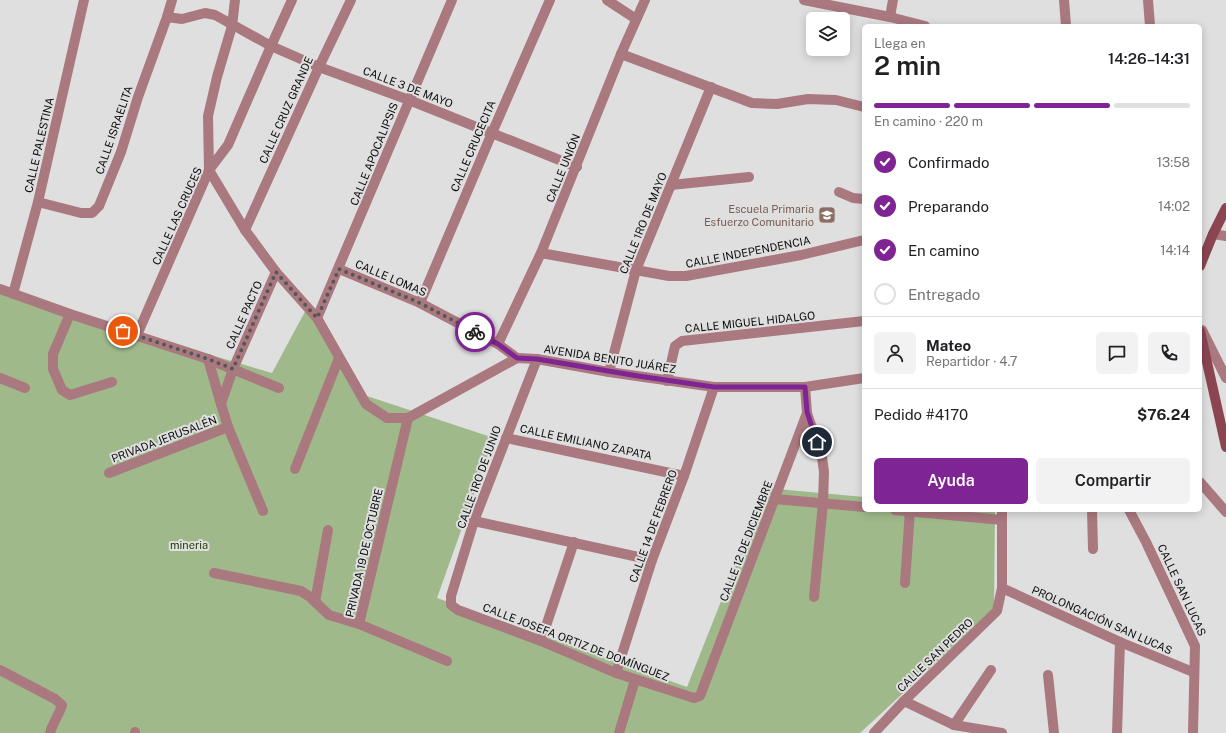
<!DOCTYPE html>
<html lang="es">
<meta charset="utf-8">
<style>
body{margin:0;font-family:"Public Sans",sans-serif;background:#f2f2f2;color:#202124;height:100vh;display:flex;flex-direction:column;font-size:15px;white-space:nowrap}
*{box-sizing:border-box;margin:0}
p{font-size:13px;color:#757577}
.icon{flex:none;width:22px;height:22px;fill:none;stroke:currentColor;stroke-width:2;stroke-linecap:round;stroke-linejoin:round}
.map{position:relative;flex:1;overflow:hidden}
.panel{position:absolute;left:862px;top:24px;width:340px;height:488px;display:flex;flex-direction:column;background:#fff;border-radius:6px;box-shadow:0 2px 10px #0003}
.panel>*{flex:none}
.fabs{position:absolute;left:806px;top:12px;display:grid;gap:8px}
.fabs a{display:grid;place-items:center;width:44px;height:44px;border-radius:6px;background:#fff;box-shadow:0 2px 10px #0003;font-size:20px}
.pin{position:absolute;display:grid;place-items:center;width:34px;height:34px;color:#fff;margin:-17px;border:2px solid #fff;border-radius:50%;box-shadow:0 1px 4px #0007}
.courier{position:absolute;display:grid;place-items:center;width:40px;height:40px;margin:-20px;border:3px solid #7f2593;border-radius:50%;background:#fff;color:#222;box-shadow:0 1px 5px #0007}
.headline em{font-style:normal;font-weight:600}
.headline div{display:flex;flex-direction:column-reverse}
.headline{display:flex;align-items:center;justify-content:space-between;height:68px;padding:0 12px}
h1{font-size:26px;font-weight:600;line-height:30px}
.bar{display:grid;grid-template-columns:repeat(4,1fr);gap:6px 4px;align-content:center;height:48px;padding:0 12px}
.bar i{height:5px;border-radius:3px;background:#e0e0e0}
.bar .on{background:#7f2593}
.bar p{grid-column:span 4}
.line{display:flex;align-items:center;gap:10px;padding:0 12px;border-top:1px solid #e0e0e0}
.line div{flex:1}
.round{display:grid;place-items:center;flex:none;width:42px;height:42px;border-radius:6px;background:#f2f2f2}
ol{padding:0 12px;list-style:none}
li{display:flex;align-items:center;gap:12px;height:44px}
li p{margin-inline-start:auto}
li .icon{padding:4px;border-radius:50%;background:#7f2593;color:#fff;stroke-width:4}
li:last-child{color:#757577}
li i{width:22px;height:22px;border:2px solid #e0e0e0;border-radius:50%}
.cta{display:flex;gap:8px;margin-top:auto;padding:8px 12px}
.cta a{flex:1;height:46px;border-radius:6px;background:#7f2593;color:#fff;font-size:16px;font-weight:600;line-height:46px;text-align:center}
.cta a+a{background:#f2f2f2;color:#202124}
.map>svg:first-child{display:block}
.green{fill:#9fb98b}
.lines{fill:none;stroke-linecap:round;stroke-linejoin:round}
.minor{stroke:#aa787f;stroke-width:10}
.tertiary{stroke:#aa787f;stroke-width:10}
.secondary{stroke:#8b4551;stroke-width:10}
.done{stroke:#565657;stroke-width:4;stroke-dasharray:0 7.2}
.route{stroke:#7f2593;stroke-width:5}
.labels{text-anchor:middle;stroke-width:4;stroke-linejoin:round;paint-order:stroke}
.street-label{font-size:11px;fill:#0c0d0d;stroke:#dfdfe0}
.education-label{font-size:11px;fill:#785e54;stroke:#dfdfe0;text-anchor:end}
.park-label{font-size:11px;fill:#1e3700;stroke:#dfdfe0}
</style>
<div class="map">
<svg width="1226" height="733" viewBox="0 0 1226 733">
<rect width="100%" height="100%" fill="#dfdfe0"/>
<!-- green -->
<path class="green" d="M0,293L272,373L308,306L355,392L494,438L437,598L687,687L766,488L864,497V510H995L994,609L860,733H0Z"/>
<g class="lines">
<!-- minor -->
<g class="minor">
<path d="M607,0L636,19"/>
<path d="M804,0L890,17L925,26"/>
<path d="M1064,0L1066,26"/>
<path d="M1148,0L1150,26"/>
<path d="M167,17L182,19L205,13L215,15L271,46L319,67L409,100L577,167"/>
<path d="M890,17L893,0"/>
<path d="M621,54L752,103L777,104L808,99L836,100L864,107"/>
<path d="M671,185L749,177"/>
<path d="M839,192L853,198L864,199"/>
<path d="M38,202L81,213H92L99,206L121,152L138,97L167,17L172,0"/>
<path d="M245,230L319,67L351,0"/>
<path d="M1213,234L1226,236"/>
<path d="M541,253L669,276H686L801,255L864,240"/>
<path d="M339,269L420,303L498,344L517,358"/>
<path d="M0,289L70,314L208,359L279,388"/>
<path d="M13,294L38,202L84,0"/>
<path d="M420,303L492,133L550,0"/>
<path d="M70,314L53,354V369L62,390L70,395L112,382"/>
<path d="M317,318L452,0"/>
<path d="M1202,330L1226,378"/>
<path d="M137,335L209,170L228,145L271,46L292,0"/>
<path d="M498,344L541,253L621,54L645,0"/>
<path d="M208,359L221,404"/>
<path d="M537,359L474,521L451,596V605L458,610L541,641L616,673L694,698L700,696L807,413L805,387"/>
<path d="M609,372L636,270L711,87"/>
<path d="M0,378L25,388"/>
<path d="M667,381L675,346L682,341L864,321"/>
<path d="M807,413L822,457L824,472L823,503L814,597"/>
<path d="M506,438L684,476"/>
<path d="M295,469L339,358"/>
<path d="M109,473L228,427"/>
<path d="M1200,482L1226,512"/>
<path d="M775,499L864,507"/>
<path d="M895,510L1002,520"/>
<path d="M1092,510L1093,549"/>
<path d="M1129,510L1146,542L1195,646L1193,733"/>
<path d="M263,511L228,427L221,404L233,369L276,272"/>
<path d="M474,521L652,560"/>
<path d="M214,573L301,591L310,597L329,615L359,624L447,661"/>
<path d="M905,583L910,510"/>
<path d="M1002,588L1120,642L1193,672"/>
<path d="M315,602L328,530"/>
<path d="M359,624L408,418"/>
<path d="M541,641L574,542"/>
<path d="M0,670L55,699L62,705C59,715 53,722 50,733"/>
<path d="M616,673L652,560L684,476L714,387"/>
<path d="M1048,675L1054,733"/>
<path d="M904,701L954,725L1002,733"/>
<path d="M954,725L991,670"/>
<path d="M135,733V732"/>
<path d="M619,733L635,680"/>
<path d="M874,733L904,701L997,611L1002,588V510"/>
<path d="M1117,733L1120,642"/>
</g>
<!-- tertiary -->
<path class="tertiary" d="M235,0L232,26L217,77L208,116L209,170L245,230L276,272L317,318L366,404L387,418H408L517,358L537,359L609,372L714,387H805L864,378"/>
<!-- secondary -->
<g class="secondary">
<path d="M1200,266L1213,234L1226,208"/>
<path d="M1200,331L1226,447"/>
</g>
</g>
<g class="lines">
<!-- done -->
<path class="done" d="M123,331L208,359L233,369L276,272L317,318L339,269L420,303L475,332"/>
<!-- route -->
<path class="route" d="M475,332L498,344L517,358L537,359L638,376L714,387H805L807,412L817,442"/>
</g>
<!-- icons -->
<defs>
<g id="school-square" transform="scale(0.9)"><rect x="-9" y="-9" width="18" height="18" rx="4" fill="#8d6e63" stroke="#dfdfe0"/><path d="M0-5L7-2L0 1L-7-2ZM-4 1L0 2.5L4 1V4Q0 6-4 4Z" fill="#fff"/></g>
</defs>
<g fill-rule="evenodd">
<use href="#school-square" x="827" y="215"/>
</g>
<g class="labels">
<!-- street labels -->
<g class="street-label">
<text transform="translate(408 87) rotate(21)" y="4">CALLE 3 DE MAYO</text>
<text transform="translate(286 110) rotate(-66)" y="4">CALLE CRUZ GRANDE</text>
<text transform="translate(114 130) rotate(-71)" y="4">CALLE ISRAELITA</text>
<text transform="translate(39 145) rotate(-77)" y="4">CALLE PALESTINA</text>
<text transform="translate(473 146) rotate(-67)" y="4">CALLE CRUCECITA</text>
<text transform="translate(374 154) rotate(-68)" y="4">CALLE APOCALIPSIS</text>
<text transform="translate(563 168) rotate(-68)" y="4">CALLE UNIÓN</text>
<text transform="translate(177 216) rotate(-66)" y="4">CALLE LAS CRUCES</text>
<text transform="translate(643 223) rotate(-68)" y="4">CALLE 1RO DE MAYO</text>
<text transform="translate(748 252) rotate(-11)" y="4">CALLE INDEPENDENCIA</text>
<text transform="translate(391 278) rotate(23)" y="4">CALLE LOMAS</text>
<text transform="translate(244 315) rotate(-66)" y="4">CALLE PACTO</text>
<text transform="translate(750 322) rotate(-6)" y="4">CALLE MIGUEL HIDALGO</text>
<text transform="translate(610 359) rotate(9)" y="4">AVENIDA BENITO JUÁREZ</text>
<text transform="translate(164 439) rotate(-21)" y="4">PRIVADA JERUSALÉN</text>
<text transform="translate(586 442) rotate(12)" y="4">CALLE EMILIANO ZAPATA</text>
<text transform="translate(479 477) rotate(-70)" y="4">CALLE 1RO DE JUNIO</text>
<text transform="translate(653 526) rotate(-70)" y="4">CALLE 14 DE FEBRERO</text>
<text transform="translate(746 541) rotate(-69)" y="4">CALLE 12 DE DICIEMBRE</text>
<text transform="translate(364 553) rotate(-77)" y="4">PRIVADA 19 DE OCTUBRE</text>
<text transform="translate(1182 590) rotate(65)" y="4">CALLE SAN LUCAS</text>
<text transform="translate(1102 620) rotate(24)" y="4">PROLONGACIÓN SAN LUCAS</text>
<text transform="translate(576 642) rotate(21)" y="4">CALLE JOSEFA ORTIZ DE DOMÍNGUEZ</text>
<text transform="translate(935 655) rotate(-44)" y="4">CALLE SAN PEDRO</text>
</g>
<!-- education labels -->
<g class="education-label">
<text x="814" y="213">Escuela Primaria<tspan x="814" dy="13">Esfuerzo Comunitario</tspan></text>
</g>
<!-- park labels -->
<g class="park-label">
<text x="189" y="549">mineria</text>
</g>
</g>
</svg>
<div class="fabs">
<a><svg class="icon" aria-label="layers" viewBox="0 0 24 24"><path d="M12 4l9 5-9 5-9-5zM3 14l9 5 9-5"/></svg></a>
</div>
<div class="pin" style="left:123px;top:331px;background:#ea580c"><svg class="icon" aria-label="bag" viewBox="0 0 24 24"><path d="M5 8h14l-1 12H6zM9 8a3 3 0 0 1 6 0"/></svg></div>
<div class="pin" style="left:817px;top:442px;background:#1f2937"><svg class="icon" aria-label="home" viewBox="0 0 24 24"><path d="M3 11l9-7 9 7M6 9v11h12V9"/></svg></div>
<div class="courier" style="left:475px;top:332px"><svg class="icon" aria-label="bike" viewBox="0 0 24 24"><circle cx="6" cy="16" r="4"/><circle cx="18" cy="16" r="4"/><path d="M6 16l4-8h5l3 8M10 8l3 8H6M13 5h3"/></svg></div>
<section class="panel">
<div class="headline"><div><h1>2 min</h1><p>Llega en</p></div><em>14:26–14:31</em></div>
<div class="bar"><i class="on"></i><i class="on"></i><i class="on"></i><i></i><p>En camino · 220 m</p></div>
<ol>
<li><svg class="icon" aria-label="check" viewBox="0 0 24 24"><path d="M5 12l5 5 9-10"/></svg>Confirmado<p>13:58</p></li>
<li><svg class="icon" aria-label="check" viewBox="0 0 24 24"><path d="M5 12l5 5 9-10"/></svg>Preparando<p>14:02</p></li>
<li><svg class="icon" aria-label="check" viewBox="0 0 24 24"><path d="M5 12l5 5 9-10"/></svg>En camino<p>14:14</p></li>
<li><i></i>Entregado</li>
</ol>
<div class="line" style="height:72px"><a class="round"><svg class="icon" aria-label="person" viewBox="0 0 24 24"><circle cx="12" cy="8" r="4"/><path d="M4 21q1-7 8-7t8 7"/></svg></a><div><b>Mateo</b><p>Repartidor · 4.7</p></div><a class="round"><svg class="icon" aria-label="chat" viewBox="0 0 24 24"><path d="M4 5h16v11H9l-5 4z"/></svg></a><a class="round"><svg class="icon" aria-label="phone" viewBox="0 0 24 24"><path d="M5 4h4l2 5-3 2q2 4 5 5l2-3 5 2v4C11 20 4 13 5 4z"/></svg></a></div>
<div class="line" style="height:52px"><div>Pedido #4170</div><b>$76.24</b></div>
<div class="cta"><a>Ayuda</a><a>Compartir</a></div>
</section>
</div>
